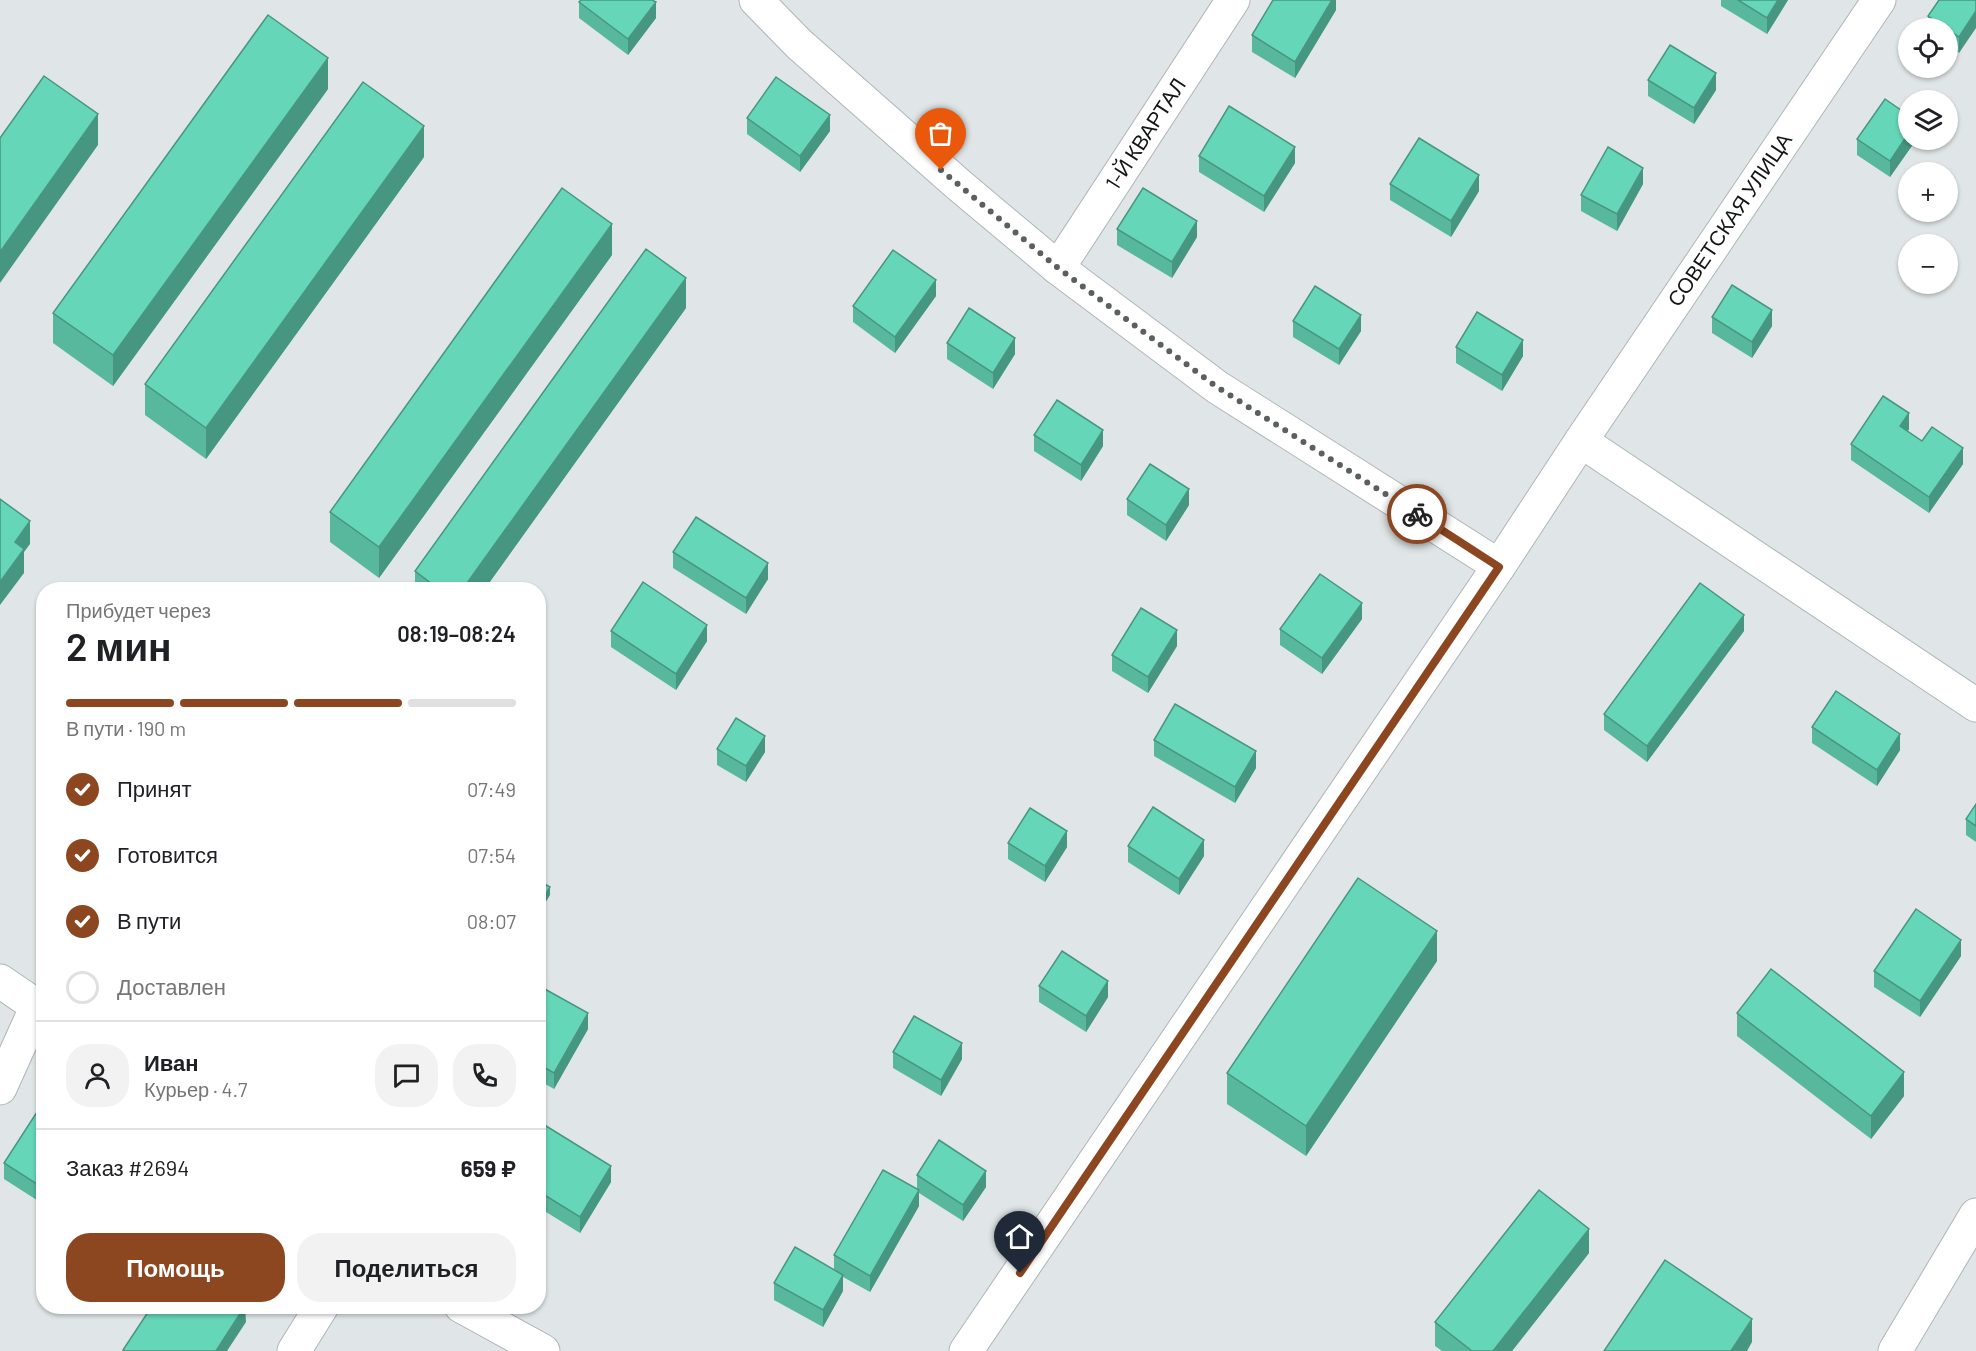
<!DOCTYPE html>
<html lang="ru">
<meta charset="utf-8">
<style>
body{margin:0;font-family:Barlow,sans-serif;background:#f2f2f2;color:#202124;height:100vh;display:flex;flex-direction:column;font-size:22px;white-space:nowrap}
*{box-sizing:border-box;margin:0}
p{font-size:20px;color:#757577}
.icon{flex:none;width:33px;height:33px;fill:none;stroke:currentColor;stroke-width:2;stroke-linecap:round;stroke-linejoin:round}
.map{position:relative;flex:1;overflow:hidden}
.details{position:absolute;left:36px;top:582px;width:510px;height:732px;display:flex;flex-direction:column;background:#fff;border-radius:24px;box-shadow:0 2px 4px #0004}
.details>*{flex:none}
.tools{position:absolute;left:1898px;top:18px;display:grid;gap:12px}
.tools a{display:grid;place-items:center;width:60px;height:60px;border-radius:50%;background:#fff;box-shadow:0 2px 4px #0004;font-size:30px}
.pin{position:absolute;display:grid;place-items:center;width:51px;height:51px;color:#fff;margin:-62px -26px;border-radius:50% 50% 50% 0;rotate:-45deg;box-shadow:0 0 6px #0007}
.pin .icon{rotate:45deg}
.courier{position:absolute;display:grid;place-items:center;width:60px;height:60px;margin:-30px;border:4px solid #8c4620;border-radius:50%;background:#fff;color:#222;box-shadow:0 2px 8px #0007}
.head em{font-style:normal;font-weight:600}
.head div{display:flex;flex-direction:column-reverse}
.head{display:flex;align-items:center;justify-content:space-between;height:102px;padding:0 30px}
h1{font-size:39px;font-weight:600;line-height:45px}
.bar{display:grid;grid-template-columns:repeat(4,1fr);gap:9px 6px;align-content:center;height:72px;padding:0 30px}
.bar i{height:8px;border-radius:4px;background:#e0e0e0}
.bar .current{background:#8c4620}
.bar p{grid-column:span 4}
.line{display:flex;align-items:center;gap:15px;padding:0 30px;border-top:2px solid #e0e0e0}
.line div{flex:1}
.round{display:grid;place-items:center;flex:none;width:63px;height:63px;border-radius:24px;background:#f2f2f2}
ol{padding:0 30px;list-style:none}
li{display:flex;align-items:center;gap:18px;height:66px}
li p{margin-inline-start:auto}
li .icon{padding:6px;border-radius:50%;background:#8c4620;color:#fff;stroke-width:4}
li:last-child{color:#757577}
li i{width:33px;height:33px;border:3px solid #e0e0e0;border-radius:50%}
.primary-button{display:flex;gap:12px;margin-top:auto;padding:12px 30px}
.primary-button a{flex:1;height:69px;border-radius:24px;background:#8c4620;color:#fff;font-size:24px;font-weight:600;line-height:69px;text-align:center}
.primary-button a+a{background:#f2f2f2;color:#202124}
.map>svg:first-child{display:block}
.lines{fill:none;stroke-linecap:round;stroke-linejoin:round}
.minor-casing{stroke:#afb5b6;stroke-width:35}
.secondary-casing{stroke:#afb5b6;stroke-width:35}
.minor{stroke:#fff;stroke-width:33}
.secondary{stroke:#fff;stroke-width:33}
.wall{fill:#58b89e}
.shaded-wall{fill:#479681}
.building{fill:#66d6b8;stroke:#479681;stroke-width:1.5}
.done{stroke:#5b5f5f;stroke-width:6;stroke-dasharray:0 10.8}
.route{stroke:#8c4620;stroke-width:8}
.labels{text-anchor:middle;stroke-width:6;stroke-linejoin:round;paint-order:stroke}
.street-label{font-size:21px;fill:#141616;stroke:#fff}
</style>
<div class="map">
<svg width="1976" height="1351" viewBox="0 0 1976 1351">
<rect width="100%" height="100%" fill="#e0e6e7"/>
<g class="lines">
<!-- minor casing -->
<g class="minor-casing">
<g id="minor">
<path d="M756,0L799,44L959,185L1058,268L1217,387L1499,566"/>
<path d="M1058,268L1233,0"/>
<path d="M0,981L44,1011"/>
<path d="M0,1088L37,1006"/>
<path d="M461,1306L543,1351"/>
<path d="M294,1351L322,1306"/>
<path d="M1895,1351L1976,1215"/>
</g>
</g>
<!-- secondary casing -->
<g class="secondary-casing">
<g id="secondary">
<path d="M1581,441L1976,705"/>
<path d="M966,1351L1499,566L1581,441L1879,0"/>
</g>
</g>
<!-- minor -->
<use href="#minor" class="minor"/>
<!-- secondary -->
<use href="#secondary" class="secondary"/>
</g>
<!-- wall -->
<g class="wall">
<path d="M1336,0V10L1295,78L1252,52V35Z"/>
<path d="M1721,0H1788L1767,34L1721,6Z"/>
<path d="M1976,0L1959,53L1947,45V28H1928V16Z"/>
<path d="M579,2L656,18L628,55L579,18Z"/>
<path d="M1648,80L1716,90L1694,124L1648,96Z"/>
<path d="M328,89L113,386L53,343V313Z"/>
<path d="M747,118L830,131L800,172L747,134Z"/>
<path d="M1857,139L1908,140H1916L1890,177L1857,155Z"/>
<path d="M1199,156L1295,163L1264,212L1199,172Z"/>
<path d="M424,157L206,459L145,415V384Z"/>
<path d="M1390,184L1479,191L1451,237L1390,200Z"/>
<path d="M1643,184L1617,231L1581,211V195Z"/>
<path d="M1117,229L1197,237L1172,278L1117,245Z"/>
<path d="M612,255L379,578L330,542V512Z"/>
<path d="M936,296L895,353L853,322V306Z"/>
<path d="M686,308L484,590H415V571Z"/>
<path d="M1712,317L1772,326L1752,358L1712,333Z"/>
<path d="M1293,321L1361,331L1339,365L1293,337Z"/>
<path d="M947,343L1015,354L993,389L947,359Z"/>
<path d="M1456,347L1523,356L1502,391L1456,363Z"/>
<path d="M1909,429L1908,431L1922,441L1963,464L1929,513L1851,460V444Z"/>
<path d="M1034,435L1103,446L1081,481L1034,451Z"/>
<path d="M1127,499L1189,505L1166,541L1127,515Z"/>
<path d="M673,552L768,579L746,614L673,568Z"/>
<path d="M1362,619L1322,674L1280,645V629Z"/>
<path d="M611,631L707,641L676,690L611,647Z"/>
<path d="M1744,631L1647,762L1604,730V714Z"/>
<path d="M1177,646L1148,693L1112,671V655Z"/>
<path d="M1812,727L1900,750L1877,786L1812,743Z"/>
<path d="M1154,740L1256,768L1235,803L1154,756Z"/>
<path d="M717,749L765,752L746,782L717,765Z"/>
<path d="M1976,804V842L1966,835V819Z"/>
<path d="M1008,843L1067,847L1045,882L1008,859Z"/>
<path d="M1128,846L1204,856L1179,895L1128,862Z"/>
<path d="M1961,956L1920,1017L1874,987V971Z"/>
<path d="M1437,961L1306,1156L1227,1104V1073Z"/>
<path d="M1039,986L1108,997L1086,1032L1039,1002Z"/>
<path d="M538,995L588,1029L554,1089L538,1080Z"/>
<path d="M1737,1013L1904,1096L1871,1139L1737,1036Z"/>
<path d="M893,1052L962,1059L941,1096L893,1068Z"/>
<path d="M44,1116V1203L43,1204L4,1179V1163Z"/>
<path d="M538,1121L611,1182L580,1233L538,1207Z"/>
<path d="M917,1175L986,1187L963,1221L919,1193V1206L870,1292L843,1277V1291L823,1327L774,1300V1283L834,1269V1255L917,1189Z"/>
<path d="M1589,1253L1512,1351H1442L1435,1346V1322Z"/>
</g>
<!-- shaded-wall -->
<g class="shaded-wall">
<path d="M1332,0H1336V10L1295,78V62Z"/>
<path d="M1778,0H1788L1767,34V18Z"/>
<path d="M656,2V18L628,55V39Z"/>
<path d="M1976,11V28L1959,53V37Z"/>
<path d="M328,58V89L113,386V355Z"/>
<path d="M1716,73V90L1694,124V108Z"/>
<path d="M98,114V145L0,283V252Z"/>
<path d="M830,115V131L800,172V156Z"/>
<path d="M424,126V157L206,459V428Z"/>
<path d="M1908,134V140H1916L1890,177V161Z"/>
<path d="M1295,147V163L1264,212V196Z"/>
<path d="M1643,168V184L1617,231V214Z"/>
<path d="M1479,175V191L1451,237V221Z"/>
<path d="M1197,221V237L1172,278V262Z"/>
<path d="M612,224V255L379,578V547Z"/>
<path d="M686,278V308L484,590H462Z"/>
<path d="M936,280V296L895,353V337Z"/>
<path d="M1772,310V326L1752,358V342Z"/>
<path d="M1361,315V331L1339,365V349Z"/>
<path d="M1015,338V354L993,389V373Z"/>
<path d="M1523,340V356L1502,391V375Z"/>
<path d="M1909,413V429L1900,443V426Z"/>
<path d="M1103,430V446L1081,481V465Z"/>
<path d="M1963,448V464L1929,513V497Z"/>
<path d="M1189,489V505L1166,541V525Z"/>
<path d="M30,521V544L24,552V573L0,605V582L15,542Z"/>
<path d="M768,563V579L746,614V598Z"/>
<path d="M1362,603V619L1322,674V658Z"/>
<path d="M1744,615V631L1647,762V746Z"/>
<path d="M707,625V641L676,690V674Z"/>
<path d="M1177,630V646L1148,693V677Z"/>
<path d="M1900,734V750L1877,786V770Z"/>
<path d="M765,736V752L746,782V766Z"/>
<path d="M1256,751V768L1235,803V787Z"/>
<path d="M1067,831V847L1045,882V866Z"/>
<path d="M1204,840V856L1179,895V879Z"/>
<path d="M550,887V895L538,915V907Z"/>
<path d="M1437,931V961L1306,1156V1126Z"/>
<path d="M1961,940V956L1920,1017V1001Z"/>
<path d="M1108,981V997L1086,1032V1016Z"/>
<path d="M588,1013V1029L554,1089V1073Z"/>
<path d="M962,1043V1059L941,1096V1080Z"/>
<path d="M1904,1072V1096L1871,1139V1116Z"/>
<path d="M611,1166V1182L580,1233V1217Z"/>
<path d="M986,1171V1187L963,1221V1205Z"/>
<path d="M919,1190V1206L870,1292V1276Z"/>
<path d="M1589,1229V1253L1512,1351H1493Z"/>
<path d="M843,1275V1291L823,1327V1310Z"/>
<path d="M245,1306L246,1322L227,1351H216Z"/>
<path d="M1752,1319V1342L1747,1351H1731Z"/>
</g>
<!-- building -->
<g class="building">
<path d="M581,0H652L656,2L628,39L579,2Z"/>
<path d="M1273,0H1332L1295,62L1252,35Z"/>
<path d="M1738,0H1778L1767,18Z"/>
<path d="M1939,0H1976V11L1959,37L1928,16Z"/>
<path d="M268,15L328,58L113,355L53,313Z"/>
<path d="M1670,45L1716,73L1694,108L1648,80Z"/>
<path d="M44,76L98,114L0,252V138Z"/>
<path d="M776,77L830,115L800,156L747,118Z"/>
<path d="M363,82L424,126L206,428L145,384Z"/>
<path d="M1885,99L1908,115V134L1890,161L1857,139Z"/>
<path d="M1229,106L1295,147L1264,196L1199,156Z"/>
<path d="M1419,138L1479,175L1451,221L1390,184Z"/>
<path d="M1608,147L1643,168L1617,214L1581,195Z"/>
<path d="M562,188L612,224L379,547L330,512Z"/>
<path d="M1143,188L1197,221L1172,262L1117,229Z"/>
<path d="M646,249L686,278L462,590H440L415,571Z"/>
<path d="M893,250L936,280L895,337L853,306Z"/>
<path d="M1732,285L1772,310L1752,342L1712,317Z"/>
<path d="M1315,286L1361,315L1339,349L1293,321Z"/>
<path d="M969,308L1015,338L993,373L947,343Z"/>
<path d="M1477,312L1523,340L1502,375L1456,347Z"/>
<path d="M1883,396L1909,413L1900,426L1922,441L1932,427L1963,448L1929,497L1851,444Z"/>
<path d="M1057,400L1103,430L1081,465L1034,435Z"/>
<path d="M1150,464L1189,489L1166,525L1127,499Z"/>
<path d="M0,499L30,521L15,542L24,549L0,582Z"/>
<path d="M696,517L768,563L746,598L673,552Z"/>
<path d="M1320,574L1362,603L1322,658L1280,629Z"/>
<path d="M643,582L707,625L676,674L611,631Z"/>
<path d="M1700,583L1744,615L1647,746L1604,714Z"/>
<path d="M1141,608L1177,630L1148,677L1112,655Z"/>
<path d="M1836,691L1900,734L1877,770L1812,727Z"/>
<path d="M1175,704L1256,751L1235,787L1154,740Z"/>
<path d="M736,718L765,736L746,766L717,749Z"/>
<path d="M1976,804V826L1966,819Z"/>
<path d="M1153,807L1204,840L1179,879L1128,846Z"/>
<path d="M1030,808L1067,831L1045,866L1008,843Z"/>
<path d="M1358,878L1437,931L1306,1126L1227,1073Z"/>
<path d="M538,880L550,887L538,907Z"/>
<path d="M1916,909L1961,940L1920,1001L1874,971Z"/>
<path d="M1062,951L1108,981L1086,1016L1039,986Z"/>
<path d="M1771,969L1904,1072L1871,1116L1737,1013Z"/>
<path d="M543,988L588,1013L554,1073L538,1064V995Z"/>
<path d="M914,1016L962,1043L941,1080L893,1052Z"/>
<path d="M37,1112L44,1116L43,1188L4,1163Z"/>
<path d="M538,1121L611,1166L580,1217L538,1191Z"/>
<path d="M939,1140L986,1171L963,1205L917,1175Z"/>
<path d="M883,1170L919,1190L870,1276L834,1255Z"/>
<path d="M1539,1190L1589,1229L1493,1351H1472L1435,1322Z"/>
<path d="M795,1247L843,1275L823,1310L774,1283Z"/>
<path d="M1665,1260L1752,1319L1731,1351H1604Z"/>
<path d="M152,1306H245L216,1351H125L123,1350Z"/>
</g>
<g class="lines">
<!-- done -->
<path class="done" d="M941,170L1058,268L1217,387L1417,514"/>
<!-- route -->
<path class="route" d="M1020,1273L1499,567L1417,514"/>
</g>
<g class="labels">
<!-- street labels -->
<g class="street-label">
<text transform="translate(1146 134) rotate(-57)" y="7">1-Й КВАРТАЛ</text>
<text transform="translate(1730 220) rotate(-56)" y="7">СОВЕТСКАЯ УЛИЦА</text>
</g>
</g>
</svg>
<div class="tools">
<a><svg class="icon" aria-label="locate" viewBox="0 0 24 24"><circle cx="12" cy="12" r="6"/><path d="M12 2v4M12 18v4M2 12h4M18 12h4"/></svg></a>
<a><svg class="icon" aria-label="layers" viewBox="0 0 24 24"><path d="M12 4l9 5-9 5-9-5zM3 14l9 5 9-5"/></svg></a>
<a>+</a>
<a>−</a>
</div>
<div class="pin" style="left:941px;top:170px;background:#ea580c"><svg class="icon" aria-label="bag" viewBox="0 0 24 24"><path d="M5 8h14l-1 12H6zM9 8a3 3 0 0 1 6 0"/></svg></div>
<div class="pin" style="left:1020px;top:1273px;background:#1f2937"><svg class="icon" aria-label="home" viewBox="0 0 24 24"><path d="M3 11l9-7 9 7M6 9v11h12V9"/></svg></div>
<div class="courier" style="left:1417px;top:514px"><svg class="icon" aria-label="bike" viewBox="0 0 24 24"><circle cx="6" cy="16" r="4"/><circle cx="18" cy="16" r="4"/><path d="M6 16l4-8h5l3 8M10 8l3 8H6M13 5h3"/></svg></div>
<section class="details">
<div class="head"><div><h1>2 мин</h1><p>Прибудет через</p></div><em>08:19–08:24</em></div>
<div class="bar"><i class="current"></i><i class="current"></i><i class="current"></i><i></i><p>В пути · 190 m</p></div>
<ol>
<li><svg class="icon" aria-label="check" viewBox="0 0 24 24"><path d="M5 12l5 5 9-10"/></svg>Принят<p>07:49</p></li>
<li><svg class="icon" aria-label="check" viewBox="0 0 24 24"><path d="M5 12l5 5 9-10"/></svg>Готовится<p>07:54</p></li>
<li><svg class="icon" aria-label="check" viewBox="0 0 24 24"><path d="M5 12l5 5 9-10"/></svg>В пути<p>08:07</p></li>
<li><i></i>Доставлен</li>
</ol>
<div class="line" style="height:108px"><a class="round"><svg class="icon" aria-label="person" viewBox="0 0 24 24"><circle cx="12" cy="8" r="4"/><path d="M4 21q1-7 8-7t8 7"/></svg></a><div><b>Иван</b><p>Курьер · 4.7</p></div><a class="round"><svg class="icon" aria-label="chat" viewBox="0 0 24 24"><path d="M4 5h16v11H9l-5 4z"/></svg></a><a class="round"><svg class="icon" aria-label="phone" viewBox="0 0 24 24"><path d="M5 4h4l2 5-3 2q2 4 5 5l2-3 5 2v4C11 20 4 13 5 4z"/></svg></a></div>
<div class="line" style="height:78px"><div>Заказ #2694</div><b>659 ₽</b></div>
<div class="primary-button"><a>Помощь</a><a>Поделиться</a></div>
</section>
</div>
